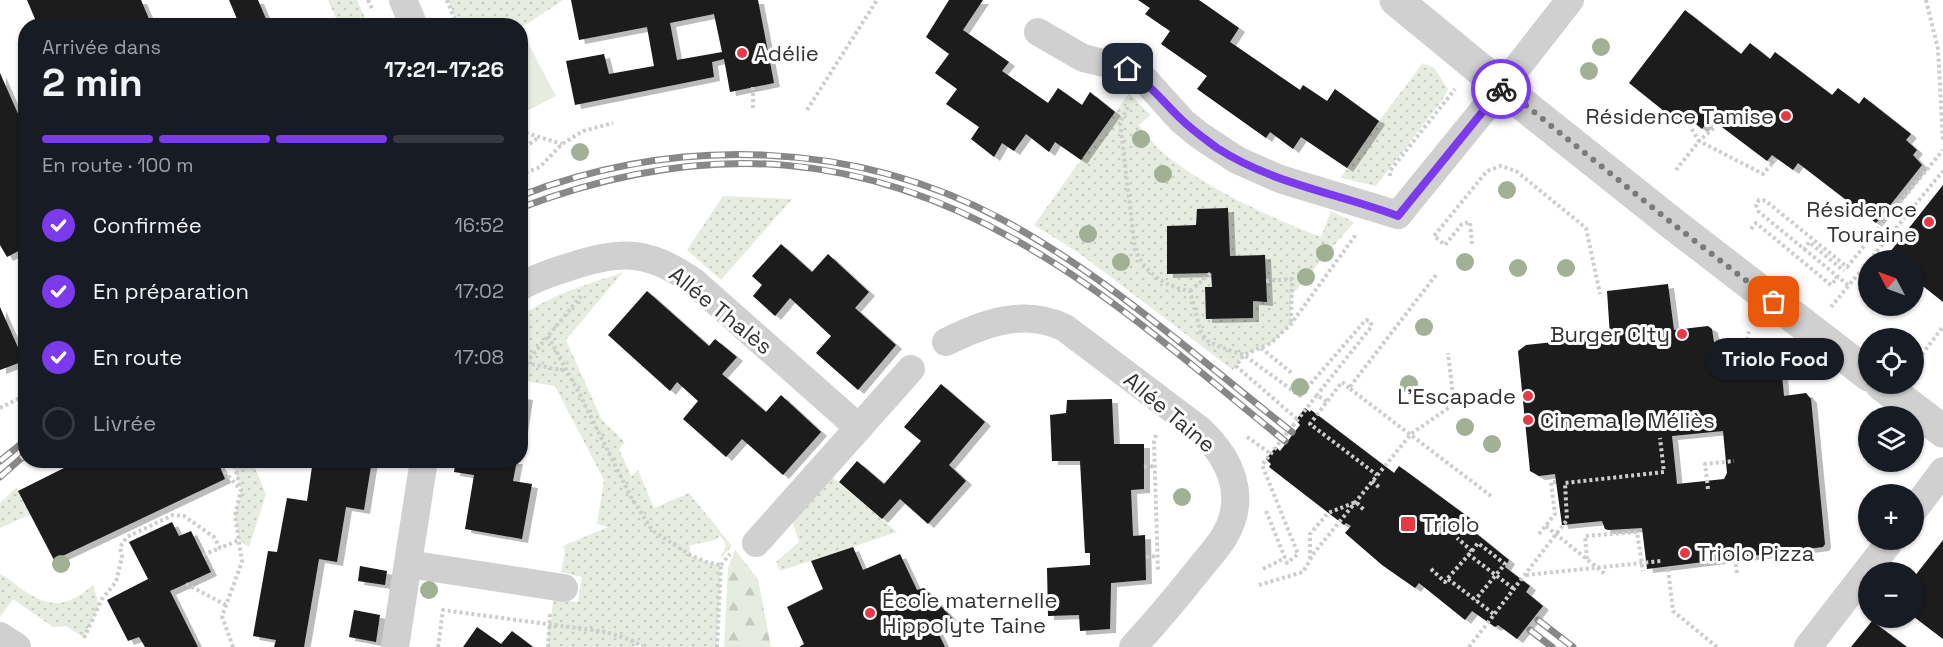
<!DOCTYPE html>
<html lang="fr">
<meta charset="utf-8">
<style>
body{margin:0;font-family:"Space Grotesk",sans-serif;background:#242831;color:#f1f3f6;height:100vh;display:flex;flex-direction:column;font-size:22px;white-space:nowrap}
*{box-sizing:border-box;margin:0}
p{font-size:20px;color:#9ea1a6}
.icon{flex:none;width:33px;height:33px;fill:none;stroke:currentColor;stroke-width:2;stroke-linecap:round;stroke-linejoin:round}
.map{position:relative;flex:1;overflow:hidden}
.panel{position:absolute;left:18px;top:18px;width:510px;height:450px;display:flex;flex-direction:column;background:#171b24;border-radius:24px;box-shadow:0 2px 4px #0004}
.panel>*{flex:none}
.needle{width:39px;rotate:311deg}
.buttons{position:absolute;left:1858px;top:250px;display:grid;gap:12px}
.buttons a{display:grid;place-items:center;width:66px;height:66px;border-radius:50%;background:#171b24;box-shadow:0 2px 4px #0004;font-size:30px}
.pin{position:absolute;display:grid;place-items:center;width:51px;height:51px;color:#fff;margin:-26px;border-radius:12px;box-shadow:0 3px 9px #0006}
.courier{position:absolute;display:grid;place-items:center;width:60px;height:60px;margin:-30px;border:4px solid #7c3aed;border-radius:50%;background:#fff;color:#222;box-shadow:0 2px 8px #0007}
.bubble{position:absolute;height:42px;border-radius:21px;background:#171b24;box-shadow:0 2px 4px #0004;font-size:20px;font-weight:700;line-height:42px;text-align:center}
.summary em{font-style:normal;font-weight:700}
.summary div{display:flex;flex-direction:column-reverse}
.summary{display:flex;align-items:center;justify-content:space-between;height:102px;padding:0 24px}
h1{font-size:39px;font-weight:700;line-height:45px}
.bar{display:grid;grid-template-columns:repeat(4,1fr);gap:9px 6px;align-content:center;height:72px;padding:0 24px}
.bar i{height:8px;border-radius:4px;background:#363941}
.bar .on{background:#7c3aed}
.bar p{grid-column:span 4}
ol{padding:0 24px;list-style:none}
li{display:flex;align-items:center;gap:18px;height:66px}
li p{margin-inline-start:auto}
li .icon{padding:6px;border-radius:50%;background:#7c3aed;color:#fff;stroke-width:4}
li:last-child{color:#9ea1a6}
li i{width:33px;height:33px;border:3px solid #363941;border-radius:50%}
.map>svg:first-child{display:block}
.grass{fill:url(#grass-dots);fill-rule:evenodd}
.forest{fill:url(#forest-firs)}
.pitch{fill:#e6ecdf}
.building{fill:#1a1a1a;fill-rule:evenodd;filter:url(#shadow)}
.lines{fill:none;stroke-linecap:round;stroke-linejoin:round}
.path{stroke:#cdcdcd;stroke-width:4;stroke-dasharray:3 3;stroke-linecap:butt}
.minor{stroke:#d0d0d0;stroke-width:28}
.tertiary{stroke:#d0d0d0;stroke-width:33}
.rail-casing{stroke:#888;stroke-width:7}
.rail{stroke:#fff;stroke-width:4.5;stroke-dasharray:14;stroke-linecap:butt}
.tree{fill:#a2b095}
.done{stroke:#7a7a7a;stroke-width:6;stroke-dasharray:0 10.8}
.route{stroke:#7c3aed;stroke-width:8}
.poi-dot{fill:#e63946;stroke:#fff;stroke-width:2}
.labels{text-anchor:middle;stroke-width:6;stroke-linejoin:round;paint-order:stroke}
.poi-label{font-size:22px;fill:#333;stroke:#fff;text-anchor:start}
.street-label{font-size:22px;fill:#333;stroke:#fff}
</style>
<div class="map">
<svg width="1943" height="647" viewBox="0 0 1943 647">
<defs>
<pattern id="grass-dots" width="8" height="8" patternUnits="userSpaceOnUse" patternTransform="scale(1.5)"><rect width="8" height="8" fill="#e6ecdf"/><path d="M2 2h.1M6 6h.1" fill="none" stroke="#c6cbc0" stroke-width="1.8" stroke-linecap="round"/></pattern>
<pattern id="forest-firs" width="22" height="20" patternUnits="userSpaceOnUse" patternTransform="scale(1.5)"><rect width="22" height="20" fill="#e6ecdf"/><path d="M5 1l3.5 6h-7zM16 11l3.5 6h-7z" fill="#c6cbc0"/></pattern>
<filter id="shadow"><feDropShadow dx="6" dy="4" stdDeviation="0" flood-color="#0004"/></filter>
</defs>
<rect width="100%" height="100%" fill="#fff"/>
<!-- grass -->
<g class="grass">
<path d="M328,0H357L368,25H339Z"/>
<path d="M448,0H563L521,28L520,26L458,25Z"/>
<path d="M1423,63L1434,68L1448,89L1443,99L1376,186L1341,178L1379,121Z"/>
<path d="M1129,93L1150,115L1139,125C1146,135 1154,145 1163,153C1206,188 1269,217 1321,237L1331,211L1354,222L1291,296V324L1271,343L1244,355L1233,370L1079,253L1034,225ZM1197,209H1228L1230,256L1265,255L1266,302L1253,301V318L1207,319L1205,288L1212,287L1211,273H1167V226L1196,225Z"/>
<path d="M723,196L792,199L721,280L687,250Z"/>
<path d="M622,273L566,340L602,420L625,442L619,449L631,476L638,470L654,508L689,493L732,546L720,558C725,549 729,544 720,536L715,540L690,545V555L706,562L721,565L717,647H643L638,644L633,647H548V624H551L553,599L578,602L582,577L561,572L565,552L563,546L608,527L597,524L604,480L555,386L521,380L520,317C550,295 587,284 622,273Z"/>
<path d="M233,461H252L266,494L249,547L239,540L235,515L241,490Z"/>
<path d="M830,475L897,532L780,571L776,562L799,542L792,519Z"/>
<path d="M17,487L31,514L0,528V503Z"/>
<path d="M0,574C7,577 14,583 20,588C49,608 66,609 93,585L99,605L84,638L66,626L53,627L13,599L0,617Z"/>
</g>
<!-- forest -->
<path class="forest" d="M735,550L758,579L771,647H724L728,568Z"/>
<!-- pitch -->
<path class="pitch" d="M520,28L556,96L521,114H520Z"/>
<!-- building -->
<g class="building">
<path d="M27,0H141L152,26H38Z"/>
<path d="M229,0H258L269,26H240Z"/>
<path d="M571,0H758L774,83L730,92L724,59L712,62L714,77L575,105L566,61L604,54L609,74L654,66L647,27L579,40ZM714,14L722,52L677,60L670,23Z"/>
<path d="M949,0H983L963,30L1009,62L1002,71L1048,103L1058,88L1082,105L1090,92L1115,112L1081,160L1055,142L1049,152L1026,134L1014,151L1002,143L994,157L971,139L979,127L946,104L957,89L935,73L949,54L926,37Z"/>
<path d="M1138,0H1199L1239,28L1230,42L1300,90L1303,85L1327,101L1335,89L1379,121L1347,168L1301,137L1293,149L1270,132L1266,138L1197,89L1207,76L1161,44L1170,31L1145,14L1150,8Z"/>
<path d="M1685,10L1741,54L1750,43L1770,59L1775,52L1832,95L1838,88L1859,104L1864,97L1911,134L1906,140L1917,150L1913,155L1922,165L1876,223L1798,163L1793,170L1772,155L1767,161L1710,118L1702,129L1682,113L1675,120L1629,83Z"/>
<path d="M0,73L26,132V247L7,257L0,245Z"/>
<path d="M1943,185V302L1914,279V261H1891L1886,257Z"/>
<path d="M1228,208L1230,256L1265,255L1267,302L1253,301V318L1206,319L1205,287H1212L1211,273L1167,274V226L1196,225L1197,209Z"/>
<path d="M781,244L812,272L828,254L869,292L855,308L896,345L858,390L816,353L831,336L790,298L775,316L753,296L762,285L752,276Z"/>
<path d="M1668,284L1674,330L1708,326L1712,329L1719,376L1778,371L1782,375L1784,396L1806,393L1811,399L1825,544L1823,547L1647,569L1642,528L1608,530L1605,529L1602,521L1562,525L1555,474L1539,476L1530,471L1518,351L1526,345L1610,336L1607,291ZM1723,431L1727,473L1724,479L1677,484L1672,436Z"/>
<path d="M647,291L709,346L715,339L737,357L722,374L766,412L781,395L821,432L783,475L742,439L726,457L683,419L698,401L677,382L670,391L608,335Z"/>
<path d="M0,307L24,361L0,370Z"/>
<path d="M941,384L985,422L949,465L966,481L928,524L900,499L882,519L839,482L857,461L884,484L921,441L904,427Z"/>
<path d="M520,395L527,396L522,428H520Z"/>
<path d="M1112,399L1114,444H1144V489L1131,490L1133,536L1145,535L1146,580L1111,583L1110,629L1080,631L1079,615L1048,616L1047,568L1090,565V553H1085L1080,461H1052L1050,415L1066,413L1067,400Z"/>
<path d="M1305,408L1310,412L1311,410L1394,473L1399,466L1471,519L1467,526L1509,560L1505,567L1530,586L1526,592L1543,606L1517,639L1498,625L1495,627L1472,611L1465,620L1419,583L1415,588L1382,565L1345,533L1351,526L1346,523L1344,525L1269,467L1271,464L1266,459L1276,447L1280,451L1300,425L1296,420Z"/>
<path d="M80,460H217L225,479L54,560L18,491Z"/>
<path d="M313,460H372L364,510L346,507L337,562L319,559L304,647H274L276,640L253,636L268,551L277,552L287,498L307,501Z"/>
<path d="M456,460H517L513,481L532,484L522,539L465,529L474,475L454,472Z"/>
<path d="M172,522L179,536L191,531L211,572L170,591L198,647H145L139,637L128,641L107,600L148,579L129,542Z"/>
<path d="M1943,540V639L1914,617L1917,611L1914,605V577Z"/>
<path d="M853,547L863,570L900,554L917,590L924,588L952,618L935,626L945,647H799L804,644L787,607L823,589L811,561Z"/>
<path d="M360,566L387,571L385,585L358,581Z"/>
<path d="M354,610L380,615L376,642L349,637Z"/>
<path d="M1872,621L1907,647H1851Z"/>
<path d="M477,627L501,644L512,631L533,647H463Z"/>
</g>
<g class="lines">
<!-- path -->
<g class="path">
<path d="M368,0L373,11"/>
<path d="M447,0L457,26"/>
<path d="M1926,0L1938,49L1943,141"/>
<path d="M753,87V110"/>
<path d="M1128,107L1120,122L1135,249C1145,273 1165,287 1190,291L1201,333L1208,341L1220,347L1244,355L1300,396L1363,323L1366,320L1370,321L1372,326L1368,331L1317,395"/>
<path d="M807,110L877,0"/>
<path d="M1718,124L1699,141L1763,174L1777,158"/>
<path d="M520,131L562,144"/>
<path d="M520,151L539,137"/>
<path d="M1676,170L1699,141L1682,113"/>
<path d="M520,175L540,167L562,144L583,131L613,123"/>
<path d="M1390,176V171L1455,89"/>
<path d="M1751,229L1756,223L1831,285L1837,278L1835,276"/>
<path d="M1472,244L1470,222L1462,224L1445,245L1434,236L1487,171L1501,166L1516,171L1586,228L1600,294"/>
<path d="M1804,250L1809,242L1844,271"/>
<path d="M1436,275L1349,388L1491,496"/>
<path d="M1266,281L1292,279L1291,323"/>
<path d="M1848,285L1759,212L1756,205L1759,200H1763L1767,202L1847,267L1943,150"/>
<path d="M1190,291L1211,273"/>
<path d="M1831,307L1943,171"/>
<path d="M548,336L579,393L631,497L652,530L690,555L706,562L721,565L717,647"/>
<path d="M1261,348L1293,374"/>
<path d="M1918,359L1943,327"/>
<path d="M520,362L567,371"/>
<path d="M526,363L581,296"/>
<path d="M1782,368L1793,355"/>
<path d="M1723,376L1722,363L1741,361L1749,331"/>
<path d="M1349,388L1342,382L1310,424L1377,475"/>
<path d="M0,408L26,395"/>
<path d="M1297,419L1236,366L1244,355L1271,343L1291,324L1357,233"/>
<path d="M1156,435L1154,442L1158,572"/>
<path d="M1247,437L1271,454"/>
<path d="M220,460L225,472L240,489"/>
<path d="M1144,467L1155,466"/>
<path d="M1372,481L1381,489"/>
<path d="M1708,489L1705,464L1734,461"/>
<path d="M1266,511L1287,563L1298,554L1262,465L1317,395L1327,402"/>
<path d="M1546,526L1605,574"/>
<path d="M1539,534L1555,514L1551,482H1556"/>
<path d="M1472,551L1478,543L1505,564L1475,600"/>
<path d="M1468,554L1514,589"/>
<path d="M203,555L220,548"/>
<path d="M1146,557L1158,556"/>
<path d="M1735,558L1737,574"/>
<path d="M1310,559V534L1328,513L1356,502L1364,510"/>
<path d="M1587,559L1585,536L1637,532L1643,571"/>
<path d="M721,565L730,554"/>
<path d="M1263,569L1285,558"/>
<path d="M1431,569L1445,582L1448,578L1472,551L1457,538"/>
<path d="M1668,569L1673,611L1717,647"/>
<path d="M1526,575L1661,561"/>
<path d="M1448,579L1495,615"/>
<path d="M186,584L226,605"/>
<path d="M1259,585L1303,572L1314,553L1411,434L1454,404L1448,353"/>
<path d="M84,638L102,599L116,582L122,557L120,547L127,537L173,515L184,516L214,537L220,548L239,540"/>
<path d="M233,647L222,616L242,562L235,515L241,490L233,460"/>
<path d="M438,647L443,610L606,632L631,640L643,647"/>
<path d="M548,647L550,614"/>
<path d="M1469,647L1567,520L1565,483L1664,472L1660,438"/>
</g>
<!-- minor -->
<g class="minor">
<path d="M403,0L414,26"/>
<path d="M1038,32L1083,58L1128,69L1145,80L1182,121L1199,135L1237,160L1280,179L1398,215L1502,87L1570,0"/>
<path d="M520,287C536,277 554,272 572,266C622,250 649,250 694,282L859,428"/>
<path d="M946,342C984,323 1024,308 1065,328L1200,430C1231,459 1248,497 1224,537C1216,550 1205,561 1196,573C1176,598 1155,623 1133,647"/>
<path d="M1914,510L1943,471"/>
<path d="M756,543L911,369"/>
<path d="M408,564L564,588"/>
<path d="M0,636L17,647"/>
<path d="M395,647L424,460"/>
<path d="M1808,647L1891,540"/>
</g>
<!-- tertiary -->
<g class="tertiary">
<path d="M1396,0L1531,111L1673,224L1869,375"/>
<path d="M1881,384L1943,431"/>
</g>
<!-- rail casing -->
<g class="rail-casing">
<g id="rail">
<path d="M520,196C677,135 855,140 1003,220C1107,276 1199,359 1292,432"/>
<path d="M520,208C706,138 866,149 1036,252C1125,305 1204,376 1285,441"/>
<path d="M0,461L26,440"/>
<path d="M0,477L26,454"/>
<path d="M1538,620L1573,647"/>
<path d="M1530,630L1552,647"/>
</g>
</g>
<!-- rail -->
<use href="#rail" class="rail"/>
</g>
<!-- trees -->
<g class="tree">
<circle cx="1601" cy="47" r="9"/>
<circle cx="1589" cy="71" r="9"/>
<circle cx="1141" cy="139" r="9"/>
<circle cx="580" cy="152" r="9"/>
<circle cx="1163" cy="174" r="9"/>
<circle cx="1507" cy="190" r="9"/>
<circle cx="1088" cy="234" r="9"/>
<circle cx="1325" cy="253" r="9"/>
<circle cx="1121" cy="262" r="9"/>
<circle cx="1465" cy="262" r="9"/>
<circle cx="1518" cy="268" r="9"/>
<circle cx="1566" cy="268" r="9"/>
<circle cx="1306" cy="277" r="9"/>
<circle cx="1424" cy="327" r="9"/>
<circle cx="1409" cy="384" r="9"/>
<circle cx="1300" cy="387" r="9"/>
<circle cx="1465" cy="427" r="9"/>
<circle cx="1492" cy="444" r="9"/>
<circle cx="1182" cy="497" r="9"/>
<circle cx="61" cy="564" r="9"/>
<circle cx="429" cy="590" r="9"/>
</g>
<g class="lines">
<!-- done -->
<path class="done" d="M1501,89L1503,87L1673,224L1774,302"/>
<!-- route -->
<path class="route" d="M1128,69C1149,83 1163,102 1181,119C1192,130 1205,139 1217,148C1273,184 1337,193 1398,216L1501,89"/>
</g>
<!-- markers -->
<g class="poi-dot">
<circle cx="742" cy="53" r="6"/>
<circle cx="1786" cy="116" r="6"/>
<circle cx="1929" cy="222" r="6"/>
<circle cx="1682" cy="334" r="6"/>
<circle cx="1528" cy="396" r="6"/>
<circle cx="1528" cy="420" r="6"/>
<rect x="1400" y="516" width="16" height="16" rx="3"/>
<circle cx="1685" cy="553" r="6"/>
<circle cx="870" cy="613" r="6"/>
</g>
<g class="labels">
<!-- poi labels -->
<g class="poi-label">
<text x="754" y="61">Adélie</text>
<text x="1774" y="124" text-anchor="end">Résidence Tamise</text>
<text x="1917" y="217" text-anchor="end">Résidence<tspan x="1917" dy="25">Touraine</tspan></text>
<text x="1670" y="342" text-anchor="end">Burger CIty</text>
<text x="1516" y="404" text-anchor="end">L'Escapade</text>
<text x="1540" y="428">Cinema le Méliès</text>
<text x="1422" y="532">Triolo</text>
<text x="1697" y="561">Triolo Pizza</text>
<text x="882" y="608">École maternelle<tspan x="882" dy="25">Hippolyte Taine</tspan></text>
</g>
<!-- street labels -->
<g class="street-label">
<text transform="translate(721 310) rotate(39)" y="8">Allée Thalès</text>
<text transform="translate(1170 412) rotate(40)" y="8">Allée Taine</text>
</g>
</g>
</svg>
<div class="buttons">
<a><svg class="needle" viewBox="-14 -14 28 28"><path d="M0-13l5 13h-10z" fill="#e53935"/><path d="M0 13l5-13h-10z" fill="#9ea1a6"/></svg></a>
<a><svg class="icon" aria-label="locate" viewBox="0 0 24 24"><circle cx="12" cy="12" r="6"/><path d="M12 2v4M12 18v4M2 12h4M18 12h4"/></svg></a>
<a><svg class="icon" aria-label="layers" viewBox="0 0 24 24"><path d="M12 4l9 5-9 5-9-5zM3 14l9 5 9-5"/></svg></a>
<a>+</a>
<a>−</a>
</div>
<div class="pin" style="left:1774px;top:302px;background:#ea580c"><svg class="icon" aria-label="bag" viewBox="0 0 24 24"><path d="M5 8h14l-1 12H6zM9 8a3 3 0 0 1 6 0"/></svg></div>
<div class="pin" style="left:1128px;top:69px;background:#1f2937"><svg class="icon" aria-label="home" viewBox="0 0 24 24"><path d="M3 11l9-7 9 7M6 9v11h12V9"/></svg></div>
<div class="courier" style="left:1501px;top:89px"><svg class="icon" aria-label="bike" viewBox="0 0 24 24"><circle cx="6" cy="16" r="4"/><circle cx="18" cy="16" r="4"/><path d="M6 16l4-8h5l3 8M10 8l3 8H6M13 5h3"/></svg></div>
<div class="bubble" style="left:1706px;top:338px;width:138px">Triolo Food</div>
<section class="panel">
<div class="summary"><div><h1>2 min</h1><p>Arrivée dans</p></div><em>17:21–17:26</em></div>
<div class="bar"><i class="on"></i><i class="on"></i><i class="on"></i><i></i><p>En route · 100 m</p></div>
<ol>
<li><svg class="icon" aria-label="check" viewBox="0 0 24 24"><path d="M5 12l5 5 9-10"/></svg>Confirmée<p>16:52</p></li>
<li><svg class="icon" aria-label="check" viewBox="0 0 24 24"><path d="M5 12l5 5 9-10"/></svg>En préparation<p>17:02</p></li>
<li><svg class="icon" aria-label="check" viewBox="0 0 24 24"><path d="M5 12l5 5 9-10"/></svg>En route<p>17:08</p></li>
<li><i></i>Livrée</li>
</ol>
</section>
</div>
